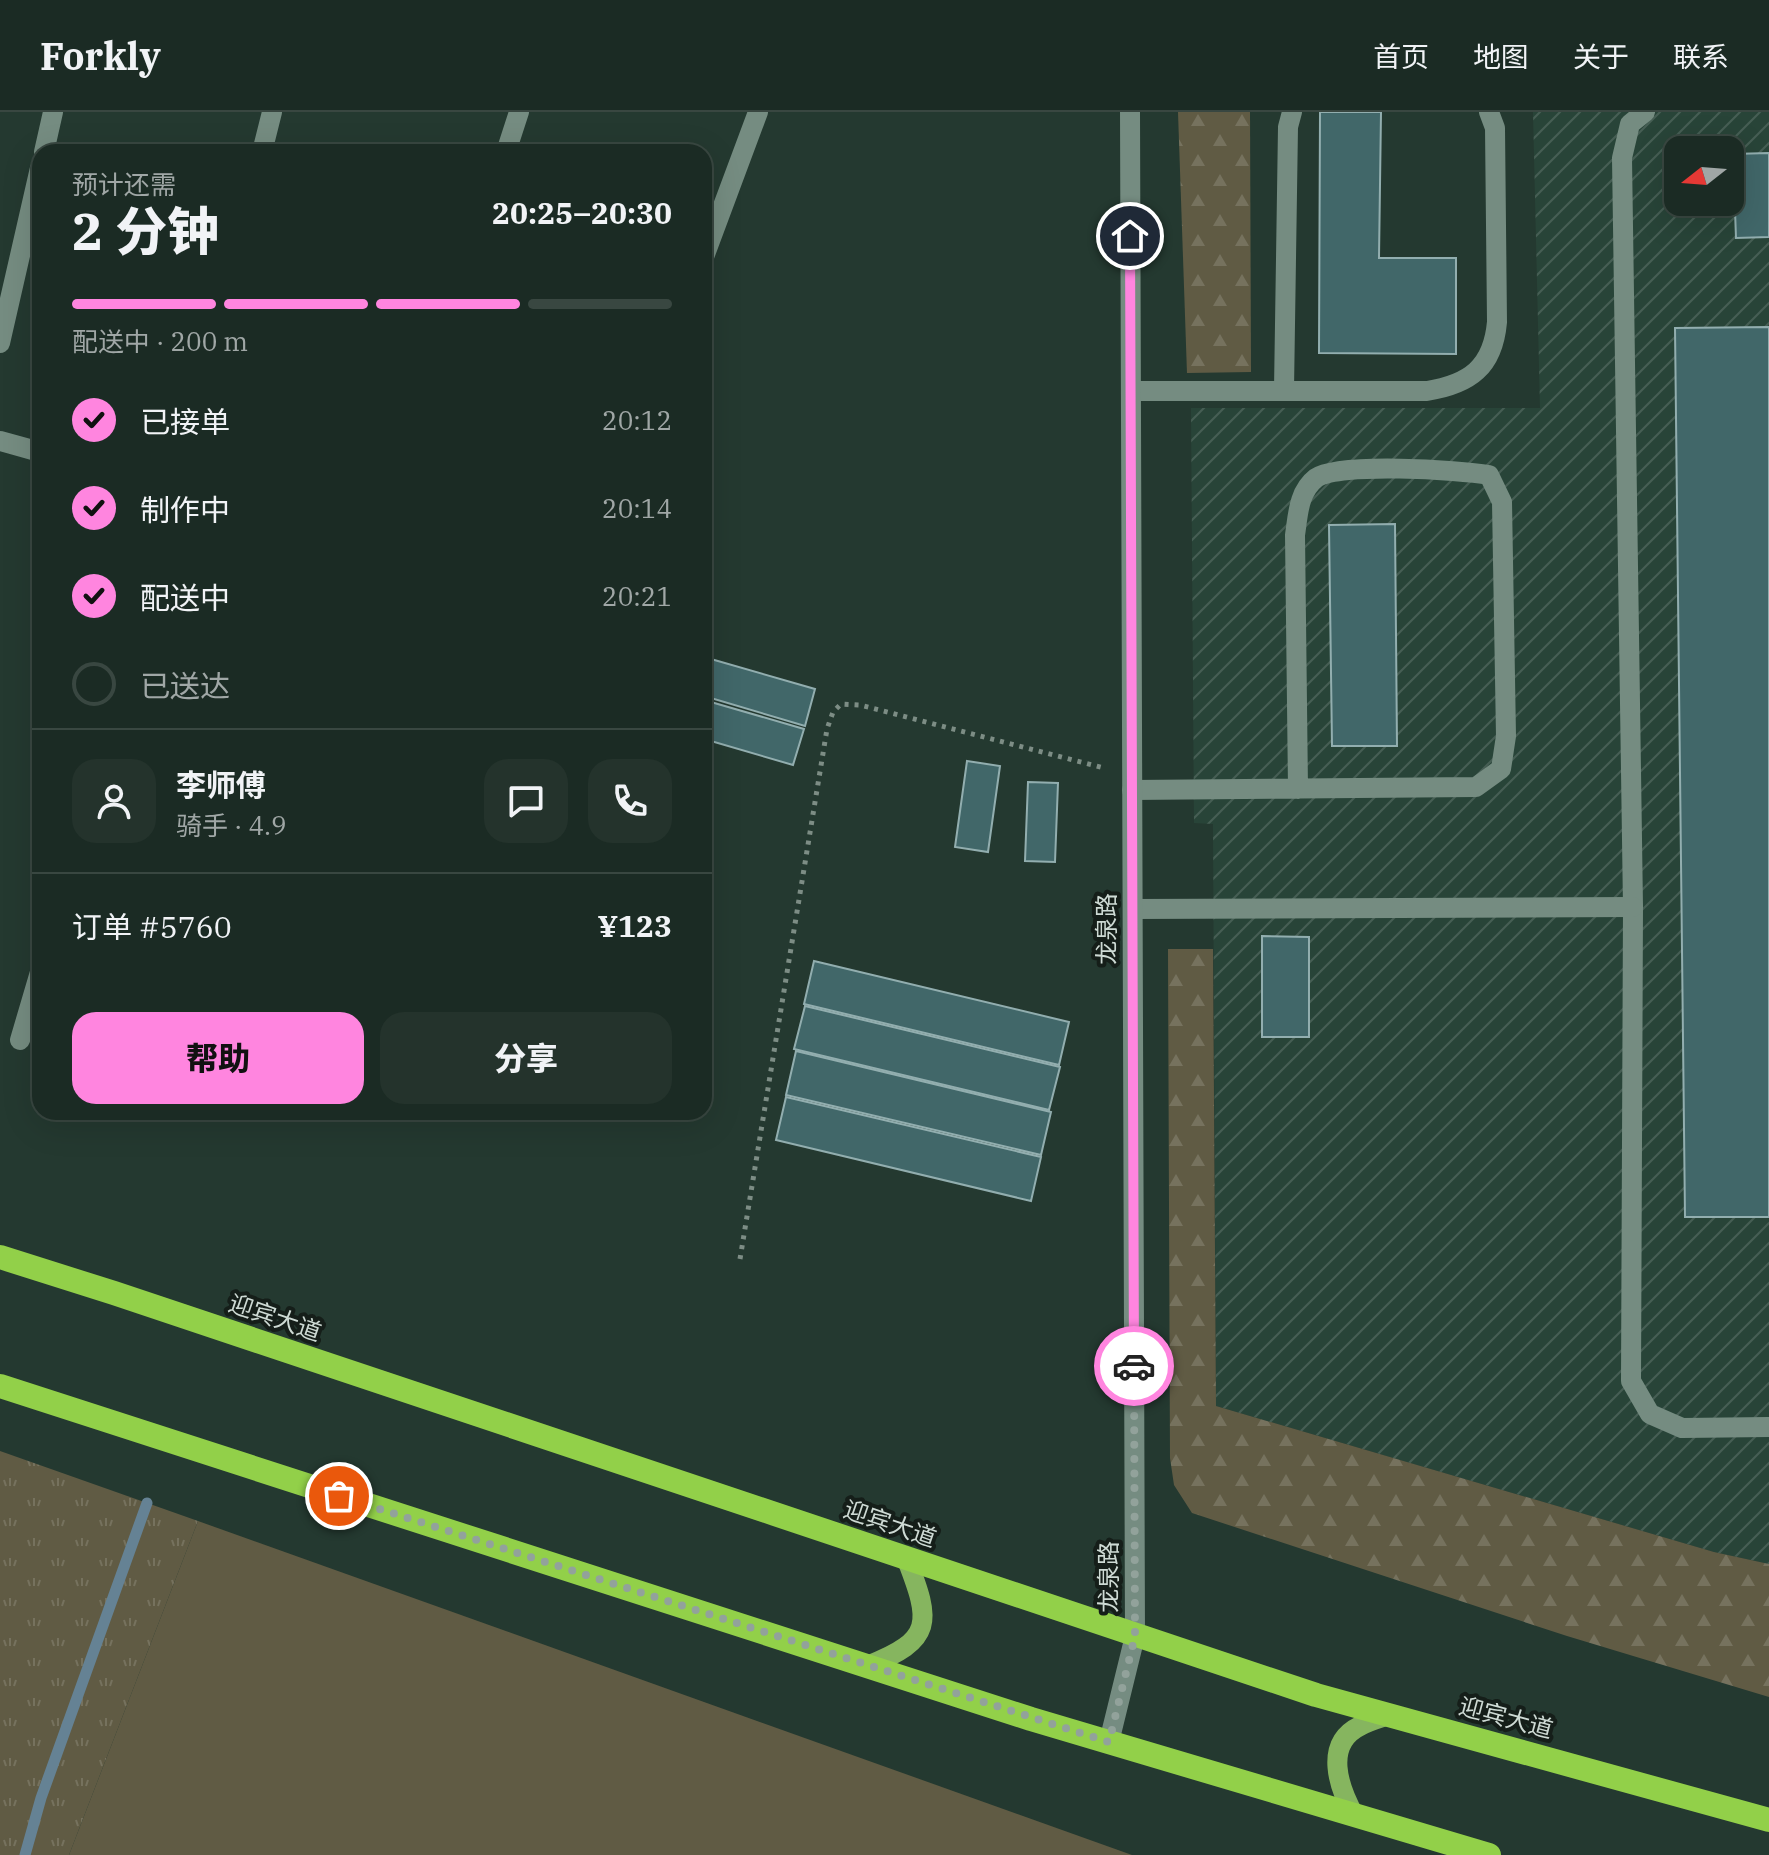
<!DOCTYPE html>
<html lang="zh">
<meta charset="utf-8">
<style>
body{margin:0;font-family:"IBM Plex Serif","Noto Sans SC",serif;background:#24332c;color:#f1f3f6;height:100vh;display:flex;flex-direction:column;font-size:30px;white-space:nowrap}
*{box-sizing:border-box;margin:0}
p{font-size:26px;color:#a0a7a6}
.icon{flex:none;width:44px;height:44px;fill:none;stroke:currentColor;stroke-width:2;stroke-linecap:round;stroke-linejoin:round}
.map{position:relative;flex:1;overflow:hidden}
.side{position:absolute;left:32px;top:32px;width:680px;height:976px;display:flex;flex-direction:column;background:#1b2b24;border-radius:24px;box-shadow:0 8px 32px #0002,0 0 0 2px #394741}
.side>*{flex:none}
.needle{width:52px;rotate:253deg}
.fabs{position:absolute;left:1664px;top:24px;display:grid;gap:16px}
.fabs a{display:grid;place-items:center;width:80px;height:80px;border-radius:16px;background:#1b2b24;box-shadow:0 8px 32px #0002,0 0 0 2px #394741;font-size:40px}
.pin{position:absolute;display:grid;place-items:center;width:68px;height:68px;color:#fff;margin:-34px;border:4px solid #fff;border-radius:50%;box-shadow:0 2px 8px #0007}
.courier{position:absolute;display:grid;place-items:center;width:80px;height:80px;margin:-40px;border:6px solid #ff85df;border-radius:50%;background:#fff;color:#222;box-shadow:0 2px 10px #0007}
.overview em{font-style:normal;font-weight:800}
.overview div{display:flex;flex-direction:column-reverse}
.overview{display:flex;align-items:center;justify-content:space-between;height:136px;padding:0 40px}
h1{font-size:52px;font-weight:800;line-height:60px}
.bar{display:grid;grid-template-columns:repeat(4,1fr);gap:12px 8px;align-content:center;height:96px;padding:0 40px}
.bar i{height:10px;border-radius:6px;background:#394741}
.bar .current{background:#ff85df}
.bar p{grid-column:span 4}
.line{display:flex;align-items:center;gap:20px;padding:0 40px;border-top:2px solid #394741}
.line div{flex:1}
.round{display:grid;place-items:center;flex:none;width:84px;height:84px;border-radius:24px;background:#24332c}
ol{padding:0 40px;list-style:none}
li{display:flex;align-items:center;gap:24px;height:88px}
li p{margin-inline-start:auto}
li .icon{padding:8px;border-radius:50%;background:#ff85df;color:#111;stroke-width:4}
li:last-child{color:#a0a7a6}
li i{width:44px;height:44px;border:4px solid #394741;border-radius:50%}
.primary-button{display:flex;gap:16px;margin-top:auto;padding:16px 40px}
.primary-button a{flex:1;height:92px;border-radius:24px;background:#ff85df;color:#111;font-size:32px;font-weight:800;line-height:92px;text-align:center}
.primary-button a+a{background:#24332c;color:#f1f3f6}
header{display:flex;align-items:center;gap:48px;box-sizing:border-box;height:112px;padding:0 40px;background:#1b2b24;border-bottom:2px solid #394741}
header strong{font-size:38px}
nav{display:flex;gap:44px;margin-inline-start:auto;font-size:28px}
.map>svg:first-child{display:block}
.industrial{fill:url(#industrial-furrows);fill-rule:evenodd}
.grass{fill:url(#grass-tufts)}
.forest{fill:url(#forest-firs)}
.garden{fill:#605b44}
.lines{fill:none;stroke-linecap:round;stroke-linejoin:round}
.stream{stroke:#658294;stroke-width:11}
.building{fill:#416769;stroke:#92aeaf;stroke-width:2}
.path{stroke:#7d8d85;stroke-width:5;stroke-dasharray:4 6;stroke-linecap:butt}
.minor{stroke:#758c81;stroke-width:20}
.major{stroke:#86b55f;stroke-width:20}
.highway{stroke:#92d049;stroke-width:24}
.done{stroke:#92a29b;stroke-width:8;stroke-dasharray:0 14.4}
.route{stroke:#ff85df;stroke-width:10}
.labels{text-anchor:middle;stroke-width:8;stroke-linejoin:round;paint-order:stroke}
.street-label{font-size:24px;fill:#cedad4;stroke:#151e19}
</style>
<header>
<strong>Forkly</strong>
<nav><a>首页</a><a>地图</a><a>关于</a><a>联系</a></nav>
</header>
<div class="map">
<svg width="1769" height="1743" viewBox="0 0 1769 1743">
<defs>
<pattern id="industrial-furrows" width="10" height="10" patternUnits="userSpaceOnUse" patternTransform="scale(2)"><rect width="10" height="10" fill="#284438"/><path d="M-1 1l2-2M0 10L10 0M9 11l2-2" fill="none" stroke="#465e54"/></pattern>
<pattern id="grass-tufts" width="24" height="20" patternUnits="userSpaceOnUse" patternTransform="scale(2)"><rect width="24" height="20" fill="#605b44"/><path d="M3 7l-1-3M5 7V3M7 7l1-3M15 17l-1-3M17 17v-4M19 17l1-3" fill="none" stroke="#76725e"/></pattern>
<pattern id="forest-firs" width="22" height="20" patternUnits="userSpaceOnUse" patternTransform="scale(2)"><rect width="22" height="20" fill="#605b44"/><path d="M5 1l3.5 6h-7zM16 11l3.5 6h-7z" fill="#76725e"/></pattern>
</defs>
<rect width="100%" height="100%" fill="#243930"/>
<!-- industrial -->
<path class="industrial" d="M1533,0H1769V1452L1714,1440L1216,1294L1213,712L1194,711L1191,296H1540ZM1678,38H1730V90H1678Z"/>
<!-- grass -->
<path class="grass" d="M0,1339L198,1409L69,1743H0Z"/>
<!-- forest -->
<g class="forest">
<path d="M1178,0H1250L1251,260L1187,261Z"/>
<path d="M1168,837H1213L1216,1294L1714,1440L1769,1452V1585L1567,1524L1192,1401L1174,1373L1170,1346Z"/>
</g>
<!-- garden -->
<path class="garden" d="M198,1409L1132,1743H69Z"/>
<g class="lines">
<!-- stream -->
<path class="stream" d="M25,1743L41,1686L147,1391"/>
</g>
<!-- building -->
<g class="building">
<path d="M1320,0H1381L1379,146H1456V242L1319,241Z"/>
<path d="M1769,41V125L1736,126L1733,42Z"/>
<path d="M1769,215V1105H1685L1675,216Z"/>
<path d="M1395,412L1397,634H1332L1329,413Z"/>
<path d="M704,545L815,577L805,614L704,584Z"/>
<path d="M704,588L804,617L793,653L704,627Z"/>
<path d="M967,649L1000,654L988,740L955,735Z"/>
<path d="M1028,670L1058,671L1055,750L1025,749Z"/>
<path d="M1262,824L1309,825V925H1262Z"/>
<path d="M814,849L1069,910L1059,953L804,892Z"/>
<path d="M805,894L1060,955L1049,998L794,937Z"/>
<path d="M796,939L1051,1000L1041,1043L786,983Z"/>
<path d="M786,985L1041,1045L1031,1089L776,1028Z"/>
</g>
<g class="lines">
<!-- path -->
<path class="path" d="M740,1147L827,617L833,600L841,592L860,593L1104,656"/>
<!-- minor -->
<g class="minor">
<path d="M1645,0L1630,12L1622,46L1633,795L1631,1269L1650,1302L1682,1316L1769,1315"/>
<path d="M44,40L53,0"/>
<path d="M262,40L272,0"/>
<path d="M506,40L519,0"/>
<path d="M704,145L758,0"/>
<path d="M0,231L40,56"/>
<path d="M1284,278L1288,15L1292,0"/>
<path d="M1131,279H1427C1470,272 1493,255 1497,210L1495,16L1489,0"/>
<path d="M0,329L40,340"/>
<path d="M1132,678L1476,675L1501,657L1506,624L1502,390L1489,363C1459,358 1339,350 1316,366C1298,380 1298,404 1295,423L1298,677"/>
<path d="M1133,797L1633,795"/>
<path d="M20,928L40,860"/>
<path d="M1109,1630L1135,1524L1130,0"/>
</g>
<!-- major -->
<g class="major">
<path d="M867,1554C934,1528 931,1510 907,1448"/>
<path d="M1354,1703C1339,1676 1323,1632 1360,1614C1369,1609 1380,1606 1389,1603"/>
</g>
<!-- highway -->
<g class="highway">
<path d="M0,1145L114,1181L1316,1583L1769,1708"/>
<path d="M0,1274L1031,1607L1489,1743"/>
</g>
</g>
<g class="lines">
<!-- done -->
<path class="done" d="M339,1384L1109,1630L1135,1524L1134,1254"/>
<!-- route -->
<path class="route" d="M1130,124L1134,1254"/>
</g>
<g class="labels">
<!-- street labels -->
<g class="street-label">
<text transform="translate(1107 817) rotate(-90)" y="8">龙泉路</text>
<text transform="translate(275 1206) rotate(19)" y="8">迎宾大道</text>
<text transform="translate(890 1412) rotate(19)" y="8">迎宾大道</text>
<text transform="translate(1109 1465) rotate(-90)" y="8">龙泉路</text>
<text transform="translate(1506 1606) rotate(15)" y="8">迎宾大道</text>
</g>
</g>
</svg>
<div class="fabs">
<a><svg class="needle" viewBox="-14 -14 28 28"><path d="M0-13l5 13h-10z" fill="#e53935"/><path d="M0 13l5-13h-10z" fill="#a0a7a6"/></svg></a>
</div>
<div class="pin" style="left:339px;top:1384px;background:#ea580c"><svg class="icon" aria-label="bag" viewBox="0 0 24 24"><path d="M5 8h14l-1 12H6zM9 8a3 3 0 0 1 6 0"/></svg></div>
<div class="pin" style="left:1130px;top:124px;background:#1f2937"><svg class="icon" aria-label="home" viewBox="0 0 24 24"><path d="M3 11l9-7 9 7M6 9v11h12V9"/></svg></div>
<div class="courier" style="left:1134px;top:1254px"><svg class="icon" aria-label="car" viewBox="0 0 24 24"><path d="M5 17H2v-5l4-1 3-4h7l3 4 3 1v5h-3M9 17h6M6 11h13"/><circle cx="7" cy="17" r="2"/><circle cx="17" cy="17" r="2"/></svg></div>
<section class="side">
<div class="overview"><div><h1>2 分钟</h1><p>预计还需</p></div><em>20:25–20:30</em></div>
<div class="bar"><i class="current"></i><i class="current"></i><i class="current"></i><i></i><p>配送中 · 200 m</p></div>
<ol>
<li><svg class="icon" aria-label="check" viewBox="0 0 24 24"><path d="M5 12l5 5 9-10"/></svg>已接单<p>20:12</p></li>
<li><svg class="icon" aria-label="check" viewBox="0 0 24 24"><path d="M5 12l5 5 9-10"/></svg>制作中<p>20:14</p></li>
<li><svg class="icon" aria-label="check" viewBox="0 0 24 24"><path d="M5 12l5 5 9-10"/></svg>配送中<p>20:21</p></li>
<li><i></i>已送达</li>
</ol>
<div class="line" style="height:144px"><a class="round"><svg class="icon" aria-label="person" viewBox="0 0 24 24"><circle cx="12" cy="8" r="4"/><path d="M4 21q1-7 8-7t8 7"/></svg></a><div><b>李师傅</b><p>骑手 · 4.9</p></div><a class="round"><svg class="icon" aria-label="chat" viewBox="0 0 24 24"><path d="M4 5h16v11H9l-5 4z"/></svg></a><a class="round"><svg class="icon" aria-label="phone" viewBox="0 0 24 24"><path d="M5 4h4l2 5-3 2q2 4 5 5l2-3 5 2v4C11 20 4 13 5 4z"/></svg></a></div>
<div class="line" style="height:104px"><div>订单 #5760</div><b>¥123</b></div>
<div class="primary-button"><a>帮助</a><a>分享</a></div>
</section>
</div>
